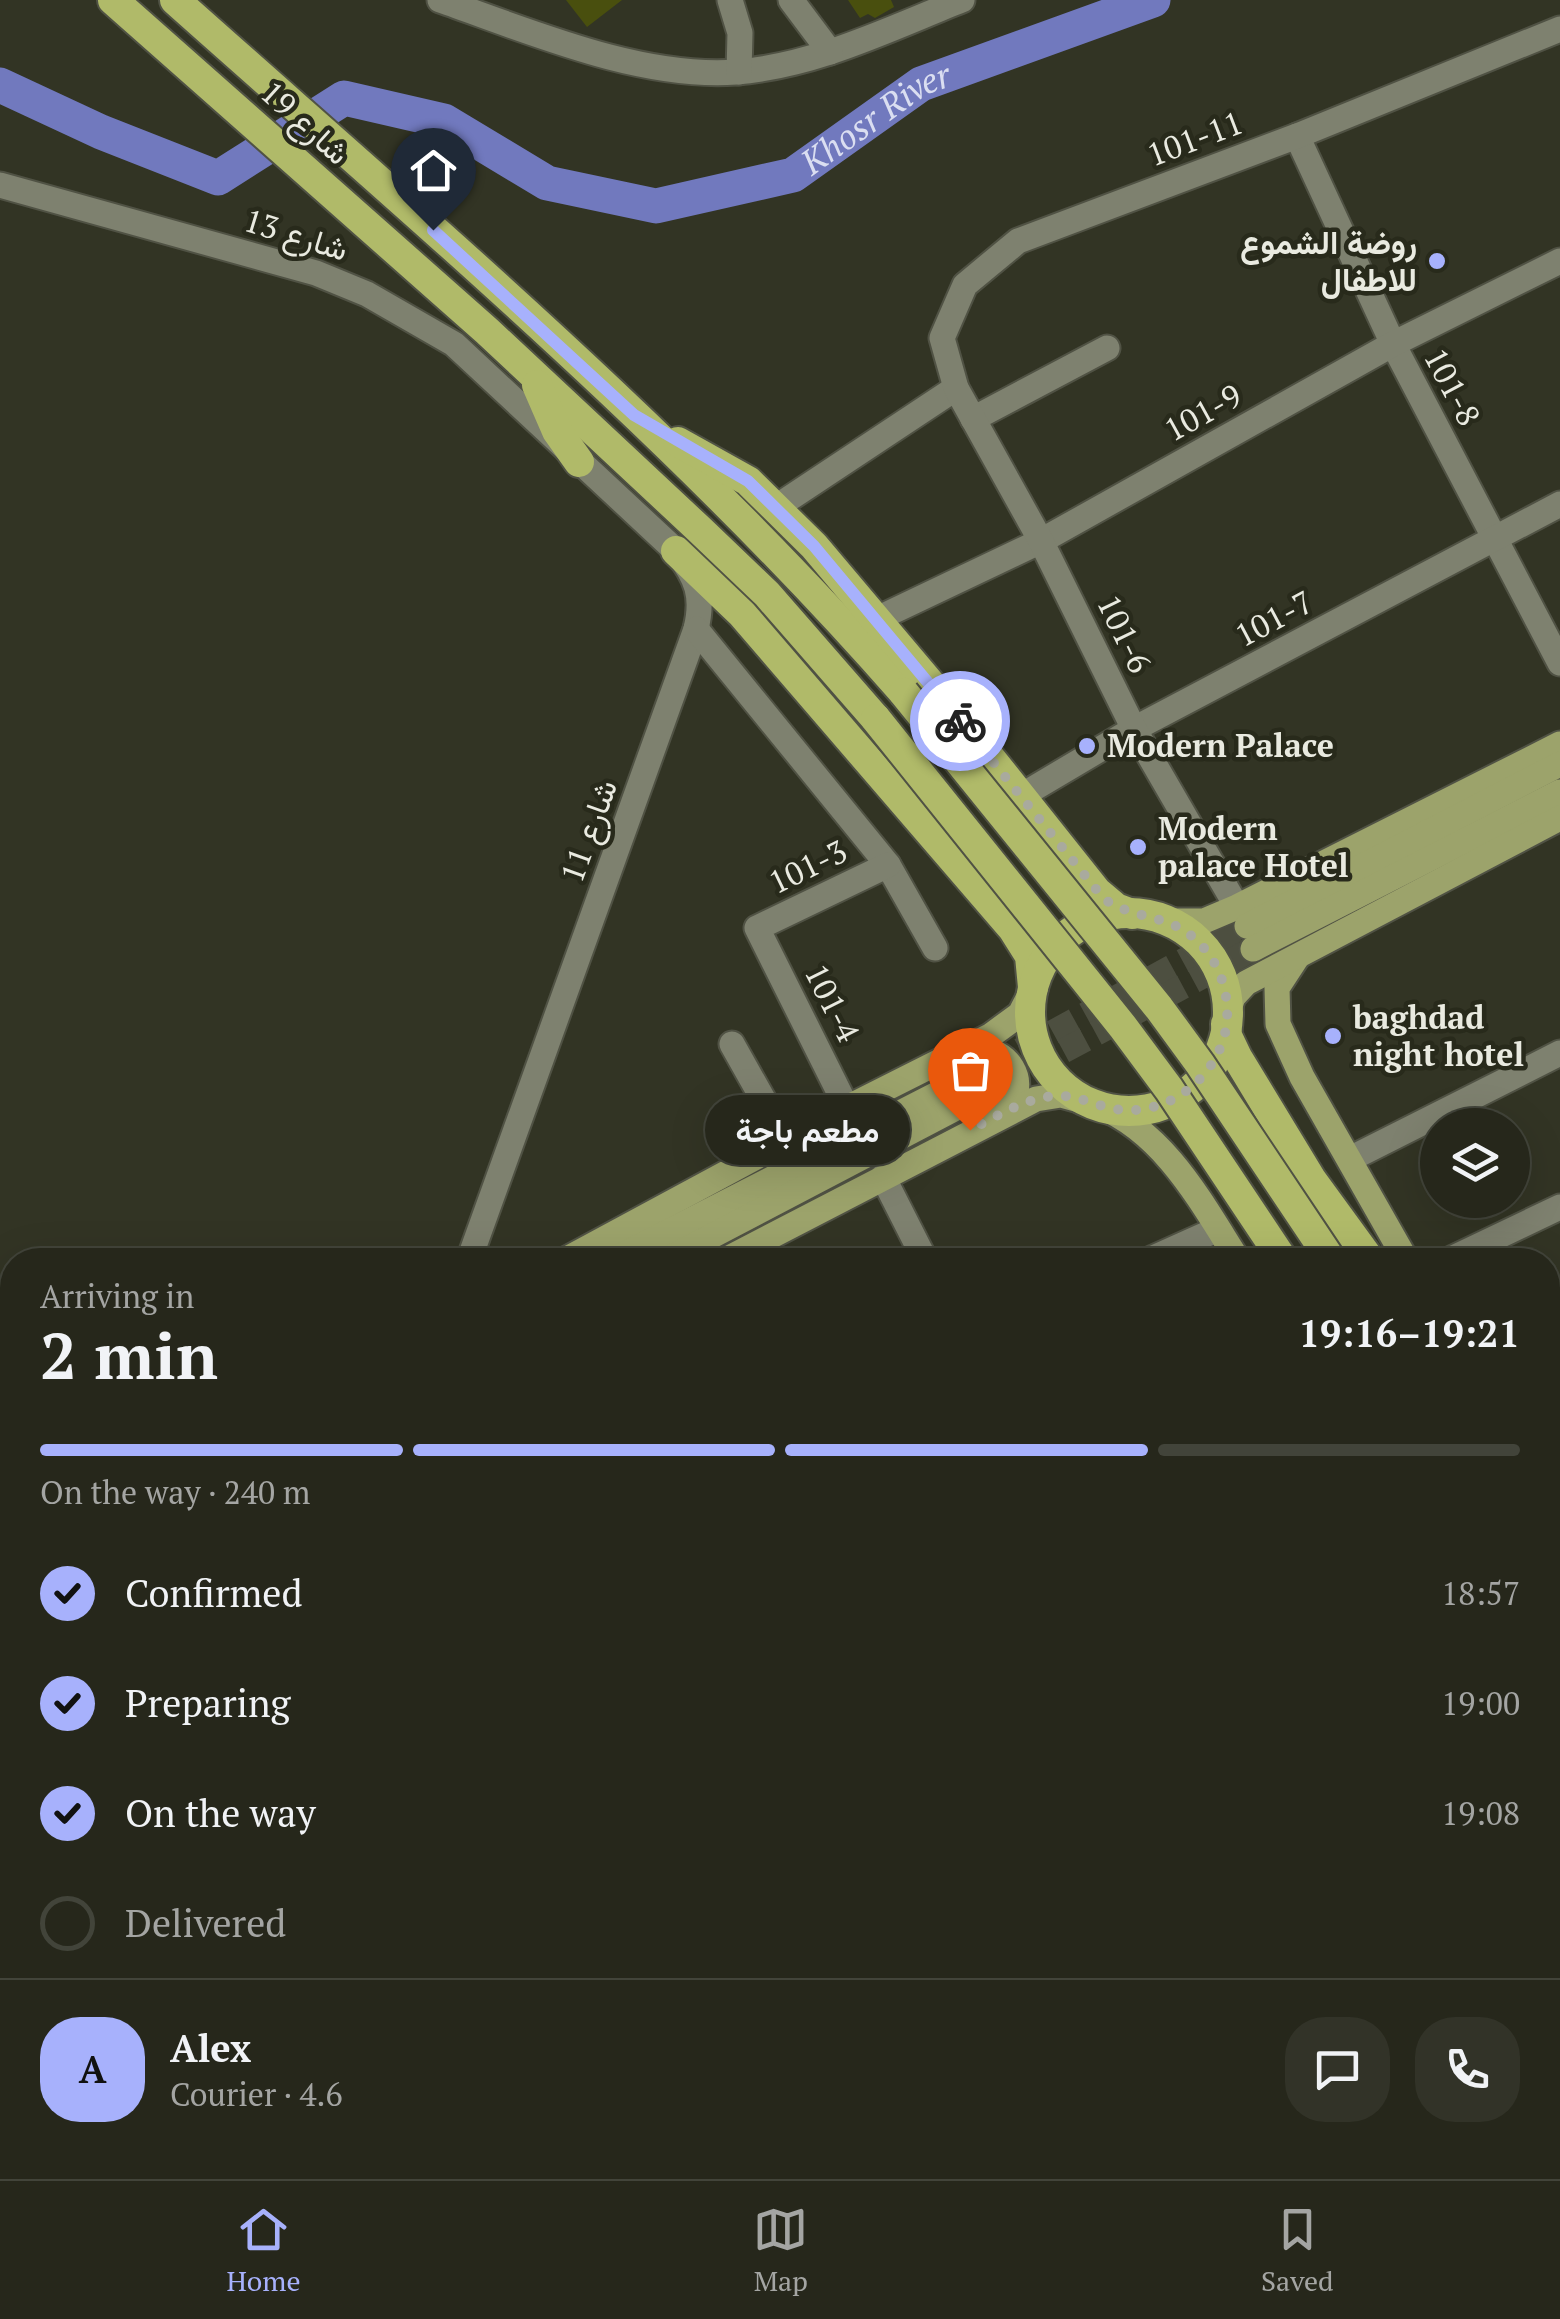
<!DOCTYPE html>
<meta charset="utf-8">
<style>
body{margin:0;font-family:"PT Serif",Vazirmatn,serif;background:#323328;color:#f1f3f6;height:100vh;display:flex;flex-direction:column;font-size:38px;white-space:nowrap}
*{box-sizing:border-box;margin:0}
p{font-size:32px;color:#a4a5a3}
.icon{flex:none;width:55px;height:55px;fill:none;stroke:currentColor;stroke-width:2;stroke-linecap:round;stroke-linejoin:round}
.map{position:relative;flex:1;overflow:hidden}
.panel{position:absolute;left:0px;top:1248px;width:1560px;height:932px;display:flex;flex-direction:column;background:#26271b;border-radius:40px 40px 0 0;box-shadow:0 10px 40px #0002,0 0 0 2px #42443a}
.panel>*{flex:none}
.controls{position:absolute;left:1420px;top:1108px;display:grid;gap:20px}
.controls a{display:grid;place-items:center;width:110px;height:110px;border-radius:50%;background:#26271b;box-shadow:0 10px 40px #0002,0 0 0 2px #42443a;font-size:50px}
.pin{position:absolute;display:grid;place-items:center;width:85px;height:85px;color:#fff;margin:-102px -42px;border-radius:50% 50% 50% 0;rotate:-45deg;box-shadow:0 0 10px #0007}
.pin .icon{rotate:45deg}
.courier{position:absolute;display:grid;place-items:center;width:100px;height:100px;margin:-50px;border:8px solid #a7b1fc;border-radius:50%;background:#fff;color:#222;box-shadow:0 2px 12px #0007}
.bubble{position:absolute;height:70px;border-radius:35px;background:#26271b;box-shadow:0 10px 40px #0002,0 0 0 2px #42443a;font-size:32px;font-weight:700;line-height:70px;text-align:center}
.headline em{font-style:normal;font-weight:700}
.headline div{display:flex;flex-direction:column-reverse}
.headline{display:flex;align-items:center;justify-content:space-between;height:170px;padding:0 40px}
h1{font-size:65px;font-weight:700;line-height:75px}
.bar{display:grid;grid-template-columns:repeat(4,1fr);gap:15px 10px;align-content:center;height:120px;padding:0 40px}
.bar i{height:12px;border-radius:8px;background:#42443a}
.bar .on{background:#a7b1fc}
.bar p{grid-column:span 4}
.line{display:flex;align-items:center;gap:25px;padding:0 40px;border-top:2px solid #42443a}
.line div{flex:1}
.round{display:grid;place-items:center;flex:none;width:105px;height:105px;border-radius:40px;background:#323328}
ol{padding:0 40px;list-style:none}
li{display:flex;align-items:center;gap:30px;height:110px}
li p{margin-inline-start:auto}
li .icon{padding:10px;border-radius:50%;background:#a7b1fc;color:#111;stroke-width:4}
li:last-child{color:#a4a5a3}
li i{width:55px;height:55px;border:5px solid #42443a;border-radius:50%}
.tabs{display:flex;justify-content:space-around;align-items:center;height:140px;border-top:2px solid #42443a;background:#26271b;font-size:28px;color:#a4a5a3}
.tabs a{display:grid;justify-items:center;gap:5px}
.tabs .on{color:#a7b1fc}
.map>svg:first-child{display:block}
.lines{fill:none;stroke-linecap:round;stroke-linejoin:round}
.river{stroke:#7179be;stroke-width:35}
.building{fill:#494f0e}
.major-tunnel{stroke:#4d4f40;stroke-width:25;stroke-dasharray:25 12;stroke-linecap:butt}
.minor-casing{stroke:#505244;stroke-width:29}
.major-casing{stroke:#505244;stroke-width:29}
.highway-casing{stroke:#505244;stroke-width:34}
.minor{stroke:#7e816f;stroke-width:25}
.major{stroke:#9ca36b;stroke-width:25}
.highway{stroke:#b0ba69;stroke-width:30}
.highway-bridge-casing{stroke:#505244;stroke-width:34;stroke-linecap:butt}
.highway-bridge{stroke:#b0ba69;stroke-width:30}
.done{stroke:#a9aa9e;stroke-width:10;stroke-dasharray:0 18}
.route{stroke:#a7b1fc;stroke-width:12}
.poi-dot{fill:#a7b1fc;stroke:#282a1b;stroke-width:4}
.labels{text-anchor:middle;stroke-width:9;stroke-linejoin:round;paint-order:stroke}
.street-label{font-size:32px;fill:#e9eae0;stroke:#282a1b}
.poi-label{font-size:32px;font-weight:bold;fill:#e9eae0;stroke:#282a1b;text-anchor:start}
.water-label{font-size:35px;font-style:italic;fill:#dadef1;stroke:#282a1b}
</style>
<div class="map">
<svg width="1560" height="2179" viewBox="0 0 1560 2179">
<rect width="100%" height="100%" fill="#323424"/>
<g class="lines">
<!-- river -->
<path class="river" id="s1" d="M0,85L101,132L218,178L344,98L444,121L547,183L656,206L793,175L921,84L1153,0"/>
</g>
<!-- building -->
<g class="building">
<path d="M566,0H622L587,27Z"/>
<path d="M848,0H891L894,7L875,18L868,14L860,18Z"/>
<path d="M168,2168H219L204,2179H153Z"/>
<path d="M221,2168H296L306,2179H285L280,2172L271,2179H207Z"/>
</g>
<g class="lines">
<!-- major-tunnel -->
<g class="major-tunnel">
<path d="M988,1068L1247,926"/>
<path d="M998,1086L1253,949"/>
</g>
<!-- minor casing -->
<g class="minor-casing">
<g id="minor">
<path d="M440,0C529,31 640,79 736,72C815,66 889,29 962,0"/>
<path d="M730,0L740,33L739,72"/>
<path d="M791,0L830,52"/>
<path d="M1297,136L1393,344L1560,663"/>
<path d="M0,185L316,273L367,294L454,344L676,551C697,578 704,596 696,629L469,1260"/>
<path d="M973,419L1107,348"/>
<path d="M775,508L956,388"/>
<path d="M877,619L1041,541L1393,344L1560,261"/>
<path d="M696,629L888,865L935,948"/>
<path d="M1021,796L1134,729L1560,504"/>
<path d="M1237,907L1134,729L1041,541L956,388L942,338L965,285L1018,241L1297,136L1560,29"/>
<path d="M732,1044L786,1140"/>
<path d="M847,1108L757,928L888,865"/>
<path d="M1350,1159L1560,1053"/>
<path d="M883,1177L925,1260"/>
<path d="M1149,1260L1218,1229"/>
<path d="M1449,1260L1560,1207"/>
<path d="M1548,1323L1560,1319"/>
<path d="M1548,1446L1560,1444"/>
<path d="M0,1599L12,1588"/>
<path d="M0,1683L12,1704"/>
<path d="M0,2003L12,2022"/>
<path d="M1548,2007L1560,1991"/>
<path d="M0,2061L12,2080"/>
<path d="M1548,2082L1560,2074"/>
<path d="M71,2168L78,2179"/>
<path d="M108,2168L117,2179"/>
<path d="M660,2168L669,2179"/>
<path d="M907,2168L916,2179"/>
<path d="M1088,2168L1093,2179"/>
<path d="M839,2179L843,2168"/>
<path d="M1020,2179L1038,2168"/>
<path d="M1395,2179L1413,2168"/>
</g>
</g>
<!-- major casing -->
<g class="major-casing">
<g id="major">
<path d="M1165,921H1204L1237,907L1560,744"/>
<path d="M1247,926L1560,764"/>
<path d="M1253,949L1560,792"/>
<path d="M1296,959L1277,988L1278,1024L1302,1077L1406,1260"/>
<path d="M1228,1012L1233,997L1246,983L1560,818"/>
<path d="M964,1050C1007,1040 1037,1086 1000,1115"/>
<path d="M1099,1106C1165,1133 1201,1202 1238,1260"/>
<path d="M565,1260L847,1108L990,1036L1020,1014L1032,991"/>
<path d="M613,1260L988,1068"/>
<path d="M666,1260L998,1086"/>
<path d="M725,1260L1036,1099L1061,1095L1090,1103"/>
<path d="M0,1538L12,1533"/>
<path d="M1548,1564L1560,1591"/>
<path d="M0,1582L12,1577"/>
</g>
</g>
<!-- highway casing -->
<g class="highway-casing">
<g id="highway">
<path d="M113,0L487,331L700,530L767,594L876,719"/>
<path d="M175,0C425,223 683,440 904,693"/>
<path d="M537,385L557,431L579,462"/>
<path d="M678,442L748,481L814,546L944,700L1097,892L1116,908L1132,914"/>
<path d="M676,551L742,614L1013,929L1030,956L1033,987"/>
<circle cx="1129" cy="1012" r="99"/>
<path d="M1226,1024L1227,1036L1237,1057L1311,1179L1370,1260"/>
<path d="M1548,1663L1560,1689"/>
<path d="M1548,1775L1560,1803"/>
<path d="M1549,1874L1560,1886"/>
</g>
</g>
<!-- minor -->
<use href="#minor" class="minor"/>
<!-- major -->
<use href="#major" class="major"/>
<!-- highway -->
<use href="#highway" class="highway"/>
<!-- highway-bridge casing -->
<g class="highway-bridge-casing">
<g id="highway-bridge">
<path d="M904,693L1159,1008L1200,1064L1331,1260"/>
<path d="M876,719L1123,1027L1169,1089L1283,1260"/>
</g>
</g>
<!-- highway-bridge -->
<use href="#highway-bridge" class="highway-bridge"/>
</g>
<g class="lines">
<!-- done -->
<path class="done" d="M960,721L1104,899C1132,919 1167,914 1194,938C1218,959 1229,989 1227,1020C1223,1072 1174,1114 1122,1110C1099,1108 1078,1094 1055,1096C1025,1098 996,1117 970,1130"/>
<!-- route -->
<path class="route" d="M433,230L634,415L748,481L814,546L960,721"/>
</g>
<!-- markers -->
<g class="poi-dot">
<circle cx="1437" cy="261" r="10"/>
<circle cx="1087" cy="746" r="10"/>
<circle cx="1138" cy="847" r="10"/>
<circle cx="1333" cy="1036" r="10"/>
</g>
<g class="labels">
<!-- street labels -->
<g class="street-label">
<text transform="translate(305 123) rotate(42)" y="11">شارع 19</text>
<text transform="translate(1195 139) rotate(-21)" y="11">101-11</text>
<text transform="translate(296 235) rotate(17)" y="11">شارع 13</text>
<text transform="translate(1452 387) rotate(62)" y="11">101-8</text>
<text transform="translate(1203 413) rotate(-29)" y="11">101-9</text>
<text transform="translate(1274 619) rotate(-28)" y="11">101-7</text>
<text transform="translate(1124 634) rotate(64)" y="11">101-6</text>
<text transform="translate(589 831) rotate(-70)" y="11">شارع 11</text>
<text transform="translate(808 867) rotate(-26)" y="11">101-3</text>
<text transform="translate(832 1003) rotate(63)" y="11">101-4</text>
</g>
<!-- poi labels -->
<g class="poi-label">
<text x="1417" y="254" text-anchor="end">روضة الشموع<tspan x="1417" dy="37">للاطفال</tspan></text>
<text x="1107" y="757">Modern Palace</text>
<text x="1158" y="840">Modern<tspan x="1158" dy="37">palace Hotel</tspan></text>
<text x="1353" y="1029">baghdad<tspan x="1353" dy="37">night hotel</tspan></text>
</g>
<!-- water labels -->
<g class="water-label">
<text dy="12" stroke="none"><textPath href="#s1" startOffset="962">Khosr River</textPath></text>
</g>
</g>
</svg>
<div class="controls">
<a><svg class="icon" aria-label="layers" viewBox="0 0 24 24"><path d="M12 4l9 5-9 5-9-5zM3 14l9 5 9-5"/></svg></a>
</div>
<div class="pin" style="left:970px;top:1130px;background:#ea580c"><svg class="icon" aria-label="bag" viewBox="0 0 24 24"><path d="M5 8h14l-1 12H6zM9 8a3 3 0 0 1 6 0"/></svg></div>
<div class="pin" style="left:433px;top:230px;background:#1f2937"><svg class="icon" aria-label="home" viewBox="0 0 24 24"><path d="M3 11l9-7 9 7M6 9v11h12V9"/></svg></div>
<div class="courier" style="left:960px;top:721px"><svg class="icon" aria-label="bike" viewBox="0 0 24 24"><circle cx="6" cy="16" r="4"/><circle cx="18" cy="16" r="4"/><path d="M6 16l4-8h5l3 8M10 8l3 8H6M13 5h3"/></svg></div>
<div class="bubble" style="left:705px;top:1095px;width:205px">مطعم باجة</div>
<section class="panel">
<div class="headline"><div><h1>2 min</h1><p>Arriving in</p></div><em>19:16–19:21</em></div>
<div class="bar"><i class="on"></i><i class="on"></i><i class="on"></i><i></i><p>On the way · 240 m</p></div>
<ol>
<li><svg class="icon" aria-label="check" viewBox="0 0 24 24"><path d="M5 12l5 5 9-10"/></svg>Confirmed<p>18:57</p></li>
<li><svg class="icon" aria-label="check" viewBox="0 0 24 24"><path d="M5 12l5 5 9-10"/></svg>Preparing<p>19:00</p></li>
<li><svg class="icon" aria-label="check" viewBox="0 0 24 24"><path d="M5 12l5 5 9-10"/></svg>On the way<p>19:08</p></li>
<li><i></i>Delivered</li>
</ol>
<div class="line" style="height:180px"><b class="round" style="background:#a7b1fc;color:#111">A</b><div><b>Alex</b><p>Courier · 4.6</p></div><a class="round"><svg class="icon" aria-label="chat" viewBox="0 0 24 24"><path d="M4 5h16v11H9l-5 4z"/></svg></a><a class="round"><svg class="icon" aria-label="phone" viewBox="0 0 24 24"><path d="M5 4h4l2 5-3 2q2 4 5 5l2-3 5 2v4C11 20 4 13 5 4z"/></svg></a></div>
</section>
</div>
<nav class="tabs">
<a class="on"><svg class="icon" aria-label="home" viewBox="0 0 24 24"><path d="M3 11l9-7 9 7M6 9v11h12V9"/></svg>Home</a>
<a><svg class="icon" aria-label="map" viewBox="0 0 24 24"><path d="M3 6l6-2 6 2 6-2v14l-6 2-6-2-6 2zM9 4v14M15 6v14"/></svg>Map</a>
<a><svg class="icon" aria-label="saved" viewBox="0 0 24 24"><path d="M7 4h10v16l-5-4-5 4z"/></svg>Saved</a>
</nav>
